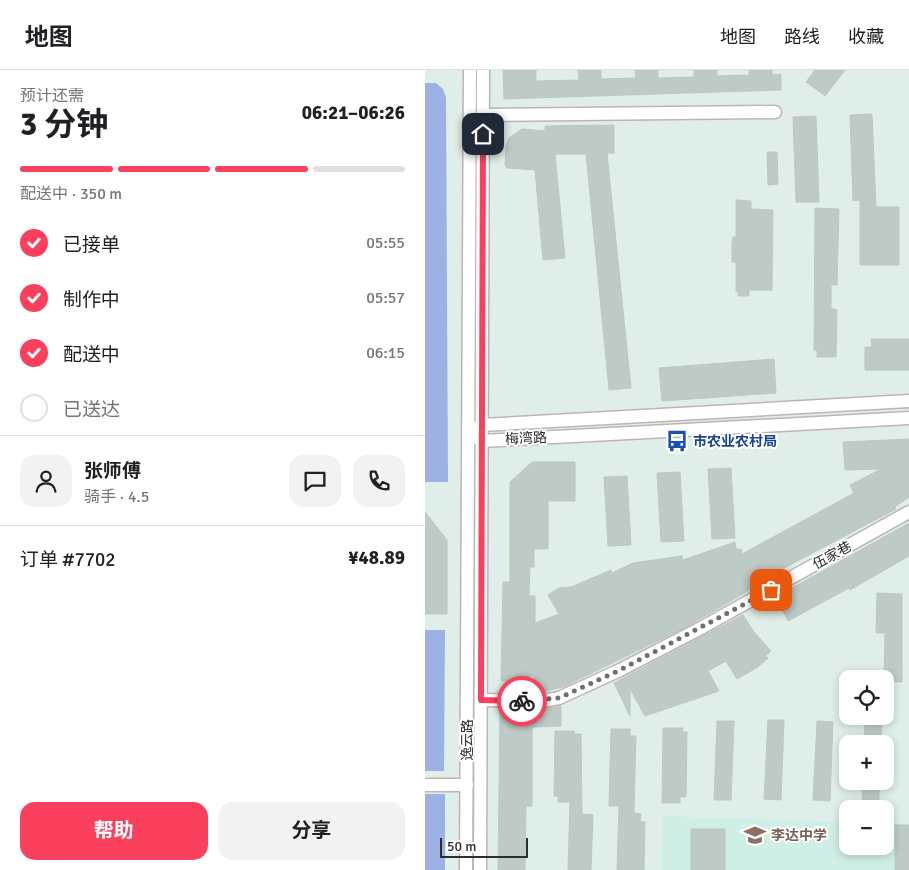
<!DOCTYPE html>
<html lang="zh">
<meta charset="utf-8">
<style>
body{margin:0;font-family:Signika,"Noto Sans SC",sans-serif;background:#f2f2f2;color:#202124;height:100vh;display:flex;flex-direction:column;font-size:19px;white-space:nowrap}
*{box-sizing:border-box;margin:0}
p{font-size:16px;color:#757577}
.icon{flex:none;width:28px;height:28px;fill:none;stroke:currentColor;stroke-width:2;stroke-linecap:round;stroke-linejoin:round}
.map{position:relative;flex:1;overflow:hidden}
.side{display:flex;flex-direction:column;background:#fff;width:425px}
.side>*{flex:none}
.buttons{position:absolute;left:414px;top:600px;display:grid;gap:10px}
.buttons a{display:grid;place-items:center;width:55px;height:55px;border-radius:10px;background:#fff;box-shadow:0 2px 8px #0003;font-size:25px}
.scale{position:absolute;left:15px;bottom:12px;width:88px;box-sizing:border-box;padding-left:5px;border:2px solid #2d2d2d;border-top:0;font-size:14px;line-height:18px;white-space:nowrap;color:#2d2d2d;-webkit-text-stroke:4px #fff;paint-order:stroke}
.pin{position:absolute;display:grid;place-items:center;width:42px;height:42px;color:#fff;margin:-21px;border-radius:10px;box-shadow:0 2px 8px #0006}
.courier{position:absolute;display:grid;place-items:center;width:50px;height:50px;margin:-25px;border:4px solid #fa405d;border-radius:50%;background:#fff;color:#222;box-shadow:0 1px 6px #0007}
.head em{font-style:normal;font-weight:700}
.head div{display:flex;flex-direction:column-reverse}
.head{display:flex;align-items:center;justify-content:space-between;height:85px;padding:0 20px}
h1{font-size:32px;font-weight:700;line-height:38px}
.bar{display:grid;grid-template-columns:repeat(4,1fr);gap:8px 5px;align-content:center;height:60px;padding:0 20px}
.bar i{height:6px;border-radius:4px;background:#e0e0e0}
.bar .selected{background:#fa405d}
.bar p{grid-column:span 4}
.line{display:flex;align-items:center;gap:12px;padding:0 20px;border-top:1px solid #e0e0e0}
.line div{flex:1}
.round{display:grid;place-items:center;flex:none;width:52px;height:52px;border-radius:15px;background:#f2f2f2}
ol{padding:0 20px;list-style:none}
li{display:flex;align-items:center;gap:15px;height:55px}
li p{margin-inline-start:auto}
li .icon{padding:5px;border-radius:50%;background:#fa405d;color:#fff;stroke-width:4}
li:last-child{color:#757577}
li i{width:28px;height:28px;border:2px solid #e0e0e0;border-radius:50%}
.primary-button{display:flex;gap:10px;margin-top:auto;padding:10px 20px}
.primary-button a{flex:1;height:58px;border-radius:15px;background:#fa405d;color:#fff;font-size:20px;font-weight:700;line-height:58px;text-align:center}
.primary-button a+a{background:#f2f2f2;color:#202124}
header{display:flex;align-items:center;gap:30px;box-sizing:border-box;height:70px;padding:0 25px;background:#fff;border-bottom:1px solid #e0e0e0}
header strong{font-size:24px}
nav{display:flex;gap:28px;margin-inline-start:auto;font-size:18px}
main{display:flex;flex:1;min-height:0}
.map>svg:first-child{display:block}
.education{fill:#cfefe6}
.green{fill:#9cb2e4}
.building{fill:#becac5;stroke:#b8cac4}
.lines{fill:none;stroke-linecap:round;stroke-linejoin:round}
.minor-casing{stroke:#c0b3b5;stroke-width:15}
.minor{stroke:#fff;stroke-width:12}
.done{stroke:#6b716e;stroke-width:5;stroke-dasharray:0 9}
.route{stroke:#fa405d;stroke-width:6}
.labels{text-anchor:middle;stroke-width:4;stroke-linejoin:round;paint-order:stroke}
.street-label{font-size:14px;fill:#2d2d2d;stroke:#fff}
.transit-label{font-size:14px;font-weight:bold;fill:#164399;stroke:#fff;text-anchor:start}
.education-label{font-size:14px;font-weight:bold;fill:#785e54;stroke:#fff;text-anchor:start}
</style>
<header>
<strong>地图</strong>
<nav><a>地图</a><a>路线</a><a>收藏</a></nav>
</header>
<main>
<section class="side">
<div class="head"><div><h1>3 分钟</h1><p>预计还需</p></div><em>06:21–06:26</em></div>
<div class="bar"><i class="selected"></i><i class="selected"></i><i class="selected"></i><i></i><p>配送中 · 350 m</p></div>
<ol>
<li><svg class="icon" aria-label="check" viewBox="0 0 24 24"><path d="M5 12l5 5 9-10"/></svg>已接单<p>05:55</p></li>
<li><svg class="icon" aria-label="check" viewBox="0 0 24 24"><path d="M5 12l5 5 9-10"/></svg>制作中<p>05:57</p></li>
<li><svg class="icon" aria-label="check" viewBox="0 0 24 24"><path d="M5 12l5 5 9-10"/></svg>配送中<p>06:15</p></li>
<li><i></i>已送达</li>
</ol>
<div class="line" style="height:90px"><a class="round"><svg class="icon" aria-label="person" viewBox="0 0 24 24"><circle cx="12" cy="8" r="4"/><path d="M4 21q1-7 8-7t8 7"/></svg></a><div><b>张师傅</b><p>骑手 · 4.5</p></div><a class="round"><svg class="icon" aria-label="chat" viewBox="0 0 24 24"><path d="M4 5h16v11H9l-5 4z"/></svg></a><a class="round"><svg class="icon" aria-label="phone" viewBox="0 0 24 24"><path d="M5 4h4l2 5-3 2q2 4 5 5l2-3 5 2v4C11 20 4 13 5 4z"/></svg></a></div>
<div class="line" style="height:65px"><div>订单 #7702</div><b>¥48.89</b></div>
<div class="primary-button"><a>帮助</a><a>分享</a></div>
</section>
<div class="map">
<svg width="484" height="800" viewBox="0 0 484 800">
<rect width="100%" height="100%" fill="#dfeee8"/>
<!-- education -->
<path class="education" d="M238,746L422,752V776H460V753L484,754V800H236Z"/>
<!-- green -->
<g class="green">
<path d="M0,13H11L18,19L21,28L23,412H0Z"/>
<path d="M0,560H20L19,701H0Z"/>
<rect x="0" y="724" width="20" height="76"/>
</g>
<!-- building -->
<g class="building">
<path d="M78,0H111V11L154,10L153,0H176V9L211,8L210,0H233V8L269,7V0H292V6L324,5V0H347V5L356,4V20L79,29Z"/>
<path d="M390,0H420L400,26L381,12Z"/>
<path d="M447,44L451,137H474V195H435V130L428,131L425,45Z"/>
<path d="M391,46L394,132H371L368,47Z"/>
<path d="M189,55V83H182L206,318L184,320L161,84H130L140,188L118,190L110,100L82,98L80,95L81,77L84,68L97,59L120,61V56Z"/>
<path d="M342,82H352L353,114L343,115Z"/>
<path d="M311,130L326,131V139L348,140L347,220H324V226H313V221H311V192H307V174L308,167H311Z"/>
<path d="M390,138L414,139L412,215H406V238L412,240L411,287H392V280H389Z"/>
<path d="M446,269H484V300H440V277H447Z"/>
<path d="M349,289L351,323L237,331L234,298Z"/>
<path d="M484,369V427L470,437L471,439L329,514L330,517L261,557L138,617L112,623L109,606L93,607V611H76L78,512H85V412L107,392H150V431H123V479H109V497H105L104,526H110V553L134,544L123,525L134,518L146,517L186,500L187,503L208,493L257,486L258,490L310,472L311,479H316L317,484L429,423L425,415L456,399L420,400L418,372Z"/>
<path d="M306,398L310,468L287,469L283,399Z"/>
<path d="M255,402L259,471L236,472L232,403Z"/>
<path d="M202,406L206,475L183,476L179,407Z"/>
<path d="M0,442L22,470V544H0Z"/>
<path d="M484,453V486L425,520L424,518L363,551L351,527Z"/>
<path d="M452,523L477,524V612L460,611L459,609L460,563H451Z"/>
<path d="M318,545L329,562L346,581L340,586L343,588L333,597L312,609L301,591L283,601L294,621L220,646L205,619V646L189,613Z"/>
<path d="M136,636V656L107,657V736H101L100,800H73L75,639H117Z"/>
<path d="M343,650H359L356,730L339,729Z"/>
<path d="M292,651H309L306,730H289Z"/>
<path d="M392,651L408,652L405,731L388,730Z"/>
<path d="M440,652L457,653L456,674H439Z"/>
<path d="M238,658H258L257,662H262L261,727H255V733H237Z"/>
<path d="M186,659H205V666H211L209,743L216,744L215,752H220L219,800H192L194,736H184Z"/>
<path d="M130,661H149V664H156L157,744L168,745L166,800H143L145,732H133V726H129Z"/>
<path d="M438,711H454V732L437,731Z"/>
<rect x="470" y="755" width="14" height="45"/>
<rect x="266" y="759" width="34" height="41"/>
</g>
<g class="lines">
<!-- minor casing -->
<g class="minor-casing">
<g id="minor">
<path d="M58,45L350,42"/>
<path d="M50,359L57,355L484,331"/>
<path d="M50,367L57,371L484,348"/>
<path d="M56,630L117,631L134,628L195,600L276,558L484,442"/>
<path d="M0,715H42"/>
<path d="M41,800L45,0"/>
<path d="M55,800L58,0"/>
</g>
</g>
<!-- minor -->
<use href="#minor" class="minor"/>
</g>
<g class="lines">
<!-- done -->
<path class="done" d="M97,631L134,628L195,600L346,520"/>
<!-- route -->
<path class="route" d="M58,64L56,630L97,631"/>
</g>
<!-- icons -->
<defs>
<g id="bus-bare" transform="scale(1.725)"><path d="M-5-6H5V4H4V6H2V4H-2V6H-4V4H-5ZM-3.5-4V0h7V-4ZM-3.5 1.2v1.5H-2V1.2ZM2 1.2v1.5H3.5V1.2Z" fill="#1a4fb4" stroke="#fff" stroke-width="2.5" paint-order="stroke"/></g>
<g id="school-bare" transform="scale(1.725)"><path d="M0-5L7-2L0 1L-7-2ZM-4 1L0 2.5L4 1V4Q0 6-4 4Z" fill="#8d6e63" stroke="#fff" stroke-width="2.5" paint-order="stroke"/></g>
</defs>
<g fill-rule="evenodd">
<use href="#bus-bare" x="252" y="371"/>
<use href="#school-bare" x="330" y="765"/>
</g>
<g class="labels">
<!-- street labels -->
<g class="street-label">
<text transform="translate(101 368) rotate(-3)" y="5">梅湾路</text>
<text transform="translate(407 485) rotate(-29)" y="5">伍家巷</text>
<text transform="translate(42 670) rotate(-90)" y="5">逸云路</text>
</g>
<!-- transit labels -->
<g class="transit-label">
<text x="268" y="376">市农业农村局</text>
</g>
<!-- education labels -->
<g class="education-label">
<text x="346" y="770">李达中学</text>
</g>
</g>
</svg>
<div class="buttons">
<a><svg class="icon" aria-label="locate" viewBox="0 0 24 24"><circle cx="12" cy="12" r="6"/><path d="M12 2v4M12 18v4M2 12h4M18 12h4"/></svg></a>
<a>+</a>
<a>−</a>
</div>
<div class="scale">50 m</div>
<div class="pin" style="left:346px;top:520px;background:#ea580c"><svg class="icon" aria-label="bag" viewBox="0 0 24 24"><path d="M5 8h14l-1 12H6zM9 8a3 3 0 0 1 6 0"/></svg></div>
<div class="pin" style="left:58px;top:64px;background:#1f2937"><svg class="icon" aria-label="home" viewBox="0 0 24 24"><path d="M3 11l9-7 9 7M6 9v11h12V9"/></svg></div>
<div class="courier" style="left:97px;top:631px"><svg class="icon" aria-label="bike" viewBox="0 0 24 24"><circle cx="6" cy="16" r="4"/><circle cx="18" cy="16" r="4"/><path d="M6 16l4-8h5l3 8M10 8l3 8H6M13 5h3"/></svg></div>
</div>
</main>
